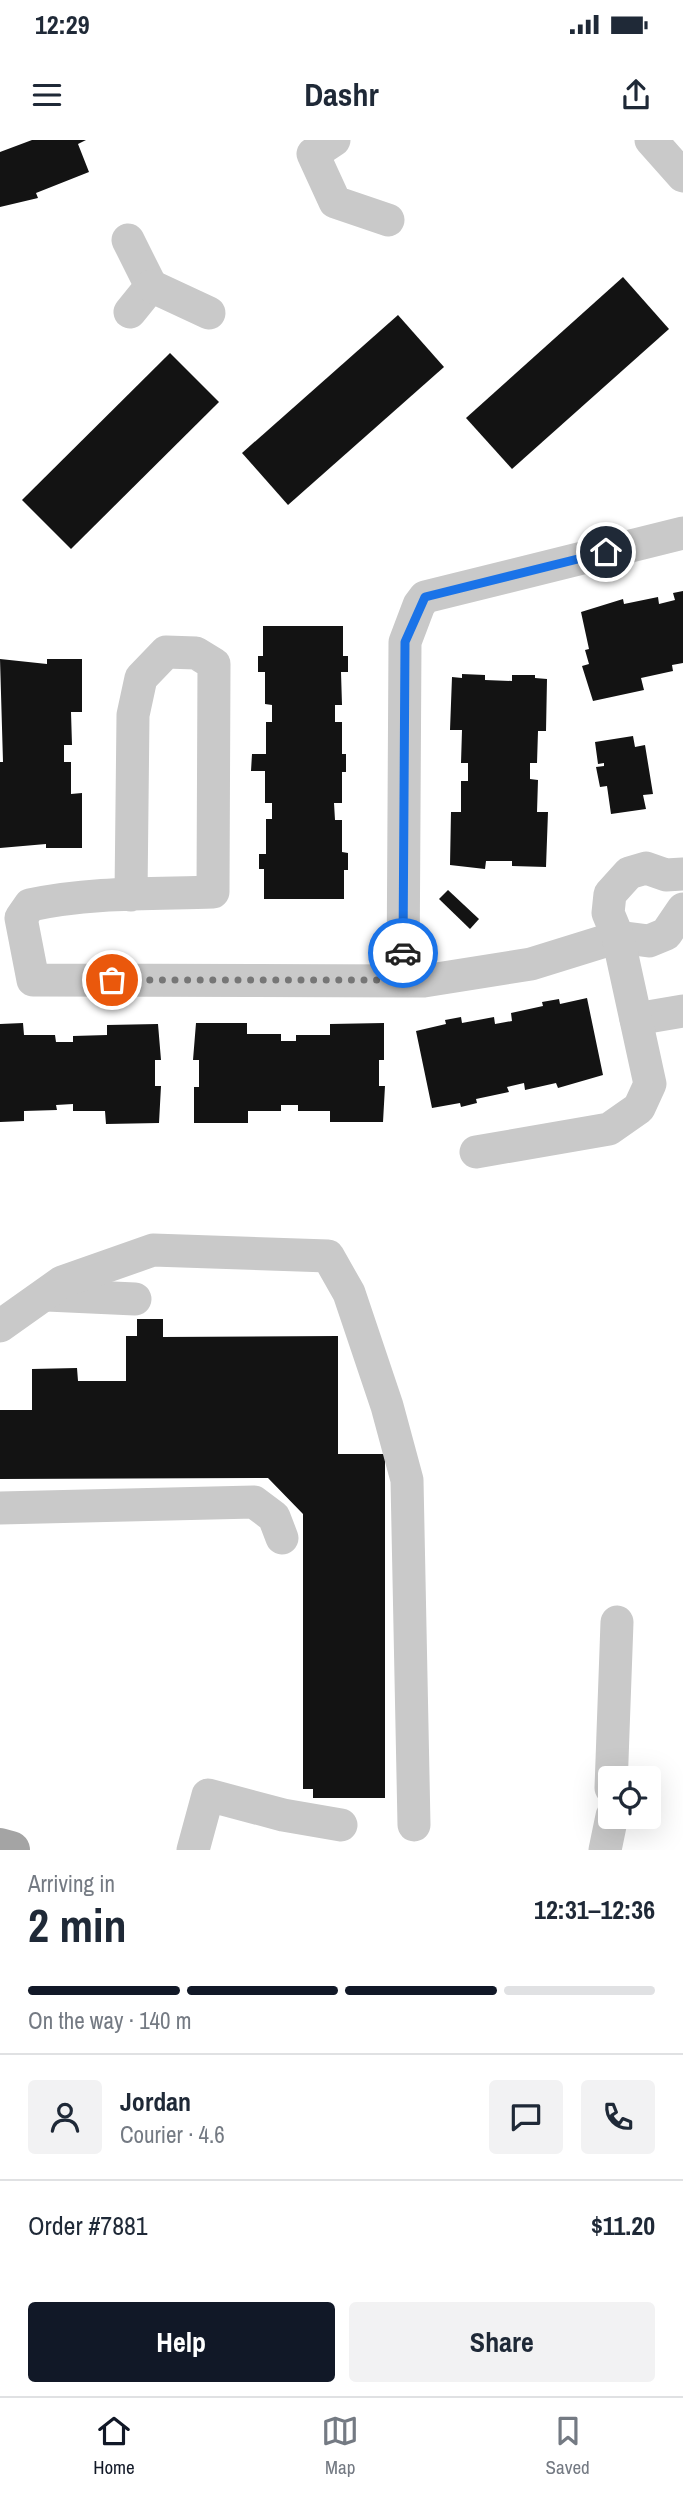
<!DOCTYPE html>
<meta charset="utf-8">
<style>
body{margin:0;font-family:"Archivo Narrow",sans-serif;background:#f2f2f3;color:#1f2937;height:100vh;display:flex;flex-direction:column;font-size:26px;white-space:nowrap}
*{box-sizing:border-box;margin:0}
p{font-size:23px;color:#747a83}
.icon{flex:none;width:38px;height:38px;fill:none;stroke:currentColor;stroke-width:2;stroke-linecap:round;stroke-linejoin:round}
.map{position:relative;height:1710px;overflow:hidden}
.panel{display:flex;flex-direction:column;background:#fff;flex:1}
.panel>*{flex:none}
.buttons{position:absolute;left:598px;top:1626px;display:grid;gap:14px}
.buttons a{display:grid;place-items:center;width:63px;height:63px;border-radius:7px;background:#fff;box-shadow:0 7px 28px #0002;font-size:35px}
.pin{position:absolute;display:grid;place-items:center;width:60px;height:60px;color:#fff;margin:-30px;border:4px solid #fff;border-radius:50%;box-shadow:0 2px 7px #0007}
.courier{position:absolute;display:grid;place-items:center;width:70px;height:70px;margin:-35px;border:5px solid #1a73e8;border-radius:50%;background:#fff;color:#222;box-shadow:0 2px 9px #0007}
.summary em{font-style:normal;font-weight:800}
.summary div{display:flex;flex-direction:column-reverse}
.summary{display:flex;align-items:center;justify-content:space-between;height:119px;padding:0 28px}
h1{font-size:46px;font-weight:800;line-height:52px}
.bar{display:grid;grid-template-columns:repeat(4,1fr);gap:10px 7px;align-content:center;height:84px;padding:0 28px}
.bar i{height:9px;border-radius:5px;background:#e0e1e3}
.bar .current{background:#111827}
.bar p{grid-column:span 4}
.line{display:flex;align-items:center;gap:18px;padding:0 28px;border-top:2px solid #e0e1e3}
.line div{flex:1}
.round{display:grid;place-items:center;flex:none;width:74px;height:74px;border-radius:7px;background:#f2f2f3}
.primary-button{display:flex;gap:14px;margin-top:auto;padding:14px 28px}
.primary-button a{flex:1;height:80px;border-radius:7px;background:#111827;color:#fff;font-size:28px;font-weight:800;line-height:80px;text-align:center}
.primary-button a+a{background:#f2f2f3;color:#1f2937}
.status{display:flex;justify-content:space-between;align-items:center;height:49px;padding:0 35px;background:#fff;direction:ltr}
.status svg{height:19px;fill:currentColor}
header{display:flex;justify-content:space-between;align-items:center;height:91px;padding:0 28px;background:#fff;font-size:32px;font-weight:800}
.tab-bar{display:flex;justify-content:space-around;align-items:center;height:98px;border-top:2px solid #e0e1e3;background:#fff;font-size:19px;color:#747a83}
.tab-bar a{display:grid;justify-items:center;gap:4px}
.tab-bar .current{color:#111827}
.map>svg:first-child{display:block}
.building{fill:#131313}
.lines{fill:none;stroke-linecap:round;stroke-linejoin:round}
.minor{stroke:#c9c9c9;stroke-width:33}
.major{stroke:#a4a4a4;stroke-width:38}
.done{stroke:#767676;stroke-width:7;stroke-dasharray:0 12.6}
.route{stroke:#1a73e8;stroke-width:9}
</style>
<div class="status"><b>12:29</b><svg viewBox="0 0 49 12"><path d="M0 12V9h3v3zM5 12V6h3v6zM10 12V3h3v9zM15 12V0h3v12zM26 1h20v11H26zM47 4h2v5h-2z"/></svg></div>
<header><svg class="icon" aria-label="menu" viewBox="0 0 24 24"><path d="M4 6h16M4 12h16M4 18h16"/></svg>Dashr<svg class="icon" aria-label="share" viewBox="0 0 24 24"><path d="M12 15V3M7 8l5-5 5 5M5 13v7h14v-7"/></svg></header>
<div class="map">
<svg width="683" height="1710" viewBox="0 0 683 1710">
<rect width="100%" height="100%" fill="#fff"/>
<!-- building -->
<g class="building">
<path d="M32,0H86L78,4L89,32L36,53L38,58L0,67V12Z"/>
<path d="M623,137L669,189L512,329L466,278Z"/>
<path d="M398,175L444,227L288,365L242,313Z"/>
<path d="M170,213L219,262L71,409L22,360Z"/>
<path d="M683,451V523L672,525L673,531L641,538L644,550L593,561L582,526L589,524L585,510L589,509L581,472L623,459L624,464L658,457L659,464L675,460L673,453Z"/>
<path d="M263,486H343V516H348V532H341L342,565H335V582H342V614H346V632H342V663H334L335,680H342V712L348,713V730H344V759H264V729H259V714H266V679H272V663H265V631H251L252,614H266V582H272V565L265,564V532H258V516H263Z"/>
<path d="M0,519L47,524V519H82V572H71L72,605H64V622H71V654L82,653V708H46V704L0,708V622H3Z"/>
<path d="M462,534L485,535V540L512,541V535H535V538L547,539L546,591H538L537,623H530V639L538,640L537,672H548L546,727L512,726V721H486L485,729L450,725L451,672H461V641H468V623H461L462,590H450L452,537L462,538Z"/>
<path d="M633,596L635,607L645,605L653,654L643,655L646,669L611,674L607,646L600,647L596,627L604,626V623L598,624L595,602Z"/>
<path d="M448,750L479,779L470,789L439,759Z"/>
<path d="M587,858L603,935L558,948L556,943L525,950L524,943L507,947L509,952L476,959L477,963L461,967L460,963L432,968L416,891L446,884L445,880L461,877L462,883L494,877L495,884L512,881L511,873L543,866L542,862L559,859L560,864Z"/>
<path d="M23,883L24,895H55L56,902H73V896L107,895V885L158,884L161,920H155V946H161L159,983L106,984L105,971H73V964L56,965L57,970L24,971V981L0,982V884Z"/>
<path d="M196,883H247V894H281V901H296V895H330V884L384,883V920H379V946H385L383,982H330V971H298V965H281V971H248V983H194V947H199V920H193Z"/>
<path d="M137,1179H163V1197L338,1196V1314H385V1658H313V1649H303V1374L268,1338L0,1339V1270H32V1229L77,1228L78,1241H126V1196H137Z"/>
</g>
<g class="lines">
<!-- minor -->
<g class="minor">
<path d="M334,0L313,14L335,62L388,80"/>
<path d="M651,0L683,36"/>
<path d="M128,100L151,146L130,172"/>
<path d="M151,146L209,173"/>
<path d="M131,755L133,575L141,538L166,512L196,513L214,524L213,752C152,754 90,752 30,765L21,778L33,840L424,841L531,824L618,797L649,801L666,794L683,769"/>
<path d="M403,840L405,502L419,465L425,457L683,393"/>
<path d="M636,879L683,871"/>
<path d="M476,1012L609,989L639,968L650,944L618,797L608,773L610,754L629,733L646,728L666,735L683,734"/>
<path d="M47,1155L135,1159"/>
<path d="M0,1186L62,1142L153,1110L328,1116L349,1153L387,1266L407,1340L414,1685"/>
<path d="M0,1368L254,1362L274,1377L282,1398"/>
<path d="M611,1648L617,1482"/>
<path d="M193,1710L208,1655L283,1675L341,1685"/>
<path d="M605,1710L612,1676"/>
</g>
<!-- major -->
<path class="major" d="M0,1707L11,1710"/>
</g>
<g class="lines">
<!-- done -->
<path class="done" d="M112,840H403V813"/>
<!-- route -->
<path class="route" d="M403,813L405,502L425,457L606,412"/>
</g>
</svg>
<div class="buttons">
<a><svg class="icon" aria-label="locate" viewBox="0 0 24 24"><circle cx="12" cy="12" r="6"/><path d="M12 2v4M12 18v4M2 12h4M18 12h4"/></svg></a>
</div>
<div class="pin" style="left:112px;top:840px;background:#ea580c"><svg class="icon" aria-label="bag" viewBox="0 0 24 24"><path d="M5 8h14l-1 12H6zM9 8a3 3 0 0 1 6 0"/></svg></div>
<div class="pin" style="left:606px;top:412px;background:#1f2937"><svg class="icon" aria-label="home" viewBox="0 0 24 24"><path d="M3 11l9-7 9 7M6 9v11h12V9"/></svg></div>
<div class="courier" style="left:403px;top:813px"><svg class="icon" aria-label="car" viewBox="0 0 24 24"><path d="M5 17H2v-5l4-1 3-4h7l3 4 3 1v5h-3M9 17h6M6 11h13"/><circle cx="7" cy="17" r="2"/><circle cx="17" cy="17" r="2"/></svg></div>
</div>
<section class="panel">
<div class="summary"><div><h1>2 min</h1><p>Arriving in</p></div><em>12:31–12:36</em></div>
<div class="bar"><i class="current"></i><i class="current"></i><i class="current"></i><i></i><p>On the way · 140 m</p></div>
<div class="line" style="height:126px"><a class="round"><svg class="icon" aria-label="person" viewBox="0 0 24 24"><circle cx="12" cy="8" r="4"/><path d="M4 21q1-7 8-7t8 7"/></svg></a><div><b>Jordan</b><p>Courier · 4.6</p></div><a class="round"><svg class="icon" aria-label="chat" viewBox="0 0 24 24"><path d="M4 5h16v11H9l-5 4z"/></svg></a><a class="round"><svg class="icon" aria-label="phone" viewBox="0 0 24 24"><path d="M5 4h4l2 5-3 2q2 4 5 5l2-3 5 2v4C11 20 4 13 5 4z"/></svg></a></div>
<div class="line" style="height:91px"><div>Order #7881</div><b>$11.20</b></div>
<div class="primary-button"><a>Help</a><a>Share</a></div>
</section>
<nav class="tab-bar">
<a class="current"><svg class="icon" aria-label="home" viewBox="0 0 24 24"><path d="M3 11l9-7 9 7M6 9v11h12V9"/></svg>Home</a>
<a><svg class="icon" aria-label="map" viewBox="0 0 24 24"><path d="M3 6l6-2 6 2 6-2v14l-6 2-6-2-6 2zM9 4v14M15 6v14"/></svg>Map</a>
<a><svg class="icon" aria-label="saved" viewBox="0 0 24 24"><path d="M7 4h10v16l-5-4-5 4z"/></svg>Saved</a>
</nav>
